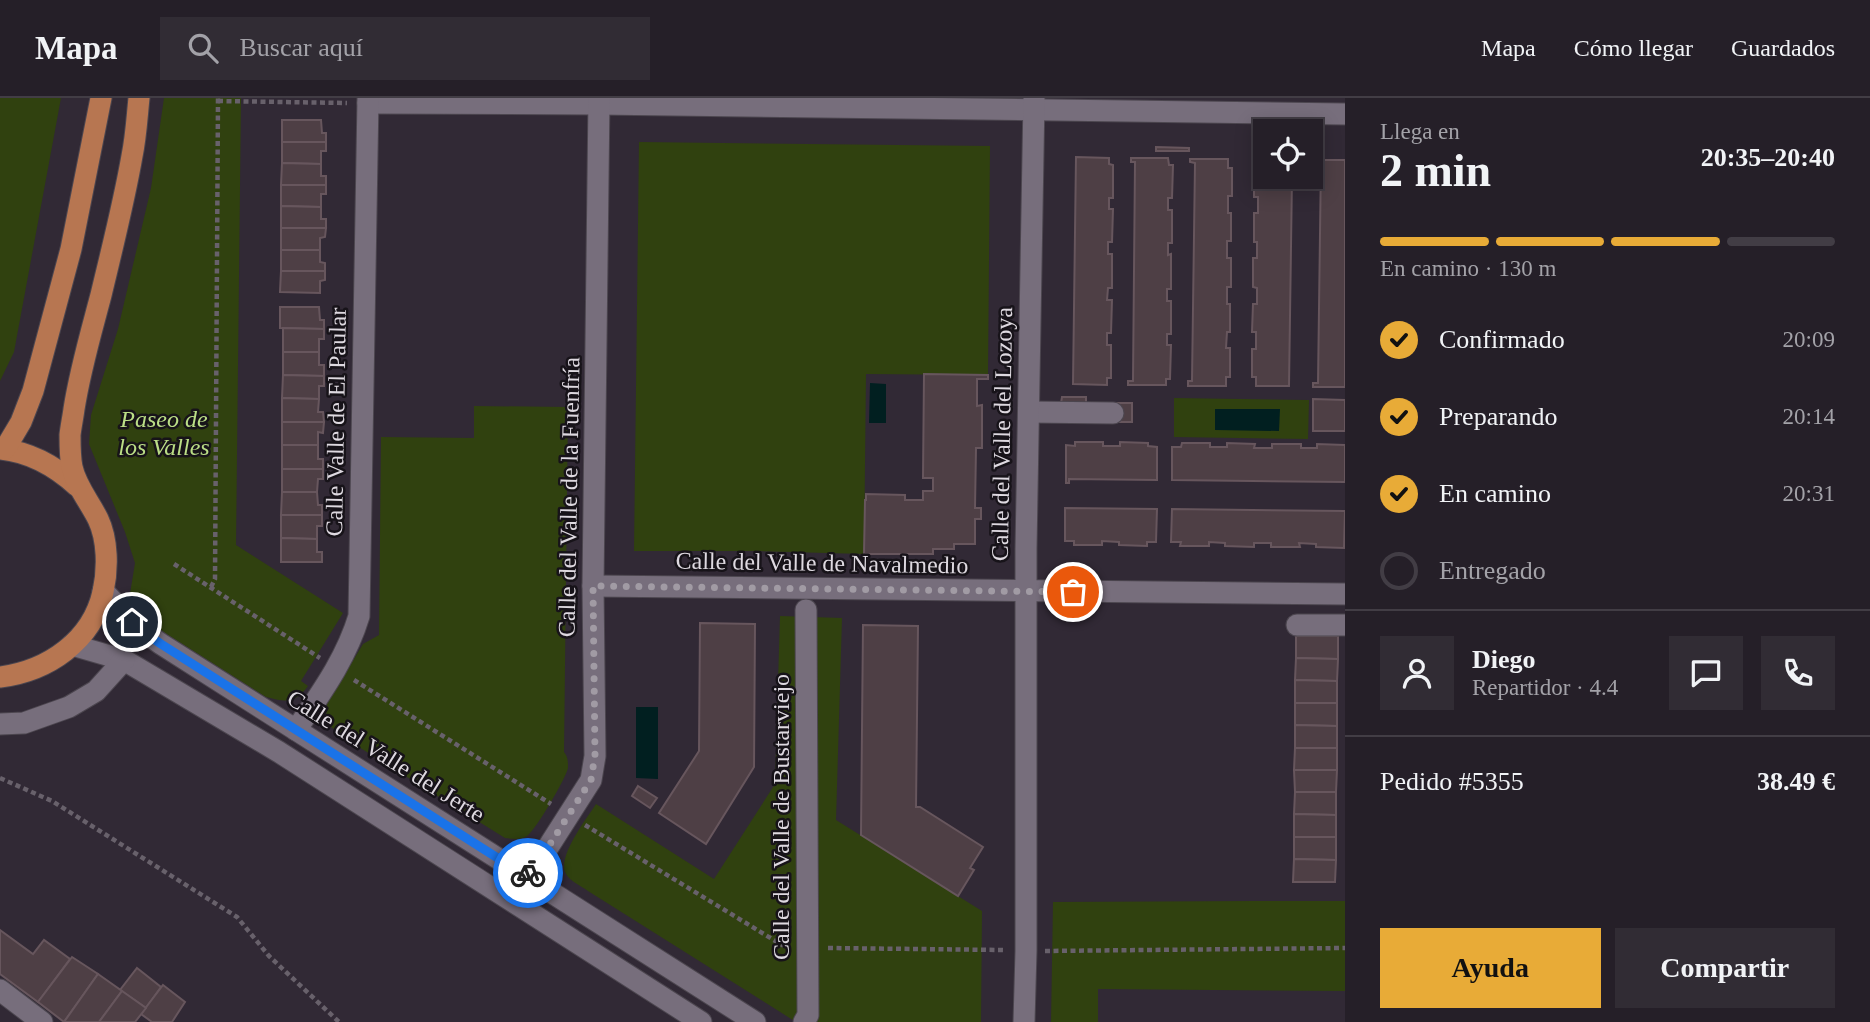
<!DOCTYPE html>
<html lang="es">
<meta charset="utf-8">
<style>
body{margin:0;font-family:Georgia,serif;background:#312c34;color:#f1f3f6;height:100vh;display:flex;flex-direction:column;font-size:26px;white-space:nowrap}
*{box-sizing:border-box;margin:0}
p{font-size:23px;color:#a3a2a8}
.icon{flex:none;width:38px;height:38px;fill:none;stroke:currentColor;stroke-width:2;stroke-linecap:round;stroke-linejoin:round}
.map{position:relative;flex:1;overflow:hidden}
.panel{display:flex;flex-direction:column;background:#251f28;width:525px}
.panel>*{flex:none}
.fabs{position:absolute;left:1253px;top:21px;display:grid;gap:14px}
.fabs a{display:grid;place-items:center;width:70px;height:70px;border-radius:0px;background:#251f28;box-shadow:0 4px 18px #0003,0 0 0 2px #423d45;font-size:35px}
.pin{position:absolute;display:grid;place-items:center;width:60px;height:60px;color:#fff;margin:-30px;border:4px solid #fff;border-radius:50%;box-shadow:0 2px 7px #0007}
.courier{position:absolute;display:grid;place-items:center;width:70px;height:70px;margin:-35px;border:5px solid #1a73e8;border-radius:50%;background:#fff;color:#222;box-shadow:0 2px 9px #0007}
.overview em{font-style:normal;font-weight:700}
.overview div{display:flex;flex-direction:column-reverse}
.overview{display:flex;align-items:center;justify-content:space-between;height:119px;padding:0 35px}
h1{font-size:46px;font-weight:700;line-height:52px}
.bar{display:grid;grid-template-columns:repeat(4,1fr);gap:10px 7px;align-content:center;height:84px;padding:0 35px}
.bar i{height:9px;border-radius:5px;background:#423d45}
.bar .active{background:#e8ab37}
.bar p{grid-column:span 4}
.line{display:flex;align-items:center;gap:18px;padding:0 35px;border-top:2px solid #423d45}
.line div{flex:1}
.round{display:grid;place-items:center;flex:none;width:74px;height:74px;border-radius:0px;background:#312c34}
ol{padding:0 35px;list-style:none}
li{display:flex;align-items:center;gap:21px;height:77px}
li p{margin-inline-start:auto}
li .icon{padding:7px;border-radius:50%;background:#e8ab37;color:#111;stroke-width:4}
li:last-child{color:#a3a2a8}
li i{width:38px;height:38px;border:4px solid #423d45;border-radius:50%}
.cta{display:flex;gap:14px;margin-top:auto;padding:14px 35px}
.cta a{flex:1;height:80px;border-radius:0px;background:#e8ab37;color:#111;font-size:28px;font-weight:700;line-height:80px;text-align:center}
.cta a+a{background:#312c34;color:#f1f3f6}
header{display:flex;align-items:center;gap:42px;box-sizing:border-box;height:98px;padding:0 35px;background:#251f28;border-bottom:2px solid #423d45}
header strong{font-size:33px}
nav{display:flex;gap:38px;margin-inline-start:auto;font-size:24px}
.search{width:490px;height:63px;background:#312c34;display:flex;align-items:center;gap:18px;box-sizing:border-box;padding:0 24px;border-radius:0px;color:#a3a2a8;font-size:26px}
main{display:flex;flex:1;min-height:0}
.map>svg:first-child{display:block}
.green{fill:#30410f}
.water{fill:#011f20}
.building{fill:#4e3f45;stroke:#67565d;stroke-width:2}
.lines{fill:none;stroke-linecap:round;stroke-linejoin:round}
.minor-casing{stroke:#4c464f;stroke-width:23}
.major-casing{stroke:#4c464f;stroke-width:23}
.path{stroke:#68616b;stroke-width:4.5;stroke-dasharray:5 3.5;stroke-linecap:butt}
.minor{stroke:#776e7c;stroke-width:21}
.major{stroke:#b77651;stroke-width:21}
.done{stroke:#a19ba4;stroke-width:7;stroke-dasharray:0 12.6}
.route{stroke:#1a73e8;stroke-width:9}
.labels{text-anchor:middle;stroke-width:5;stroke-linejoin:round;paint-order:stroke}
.park-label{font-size:24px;font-style:italic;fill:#bbde86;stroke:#171319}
.street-label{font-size:24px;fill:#ded9e0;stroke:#171319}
</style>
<header>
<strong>Mapa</strong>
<div class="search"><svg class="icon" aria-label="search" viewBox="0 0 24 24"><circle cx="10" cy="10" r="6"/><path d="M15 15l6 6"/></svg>Buscar aquí</div>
<nav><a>Mapa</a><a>Cómo llegar</a><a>Guardados</a></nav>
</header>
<main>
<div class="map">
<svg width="1345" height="924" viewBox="0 0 1345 924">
<rect width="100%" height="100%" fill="#312935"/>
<!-- green -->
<g class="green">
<path d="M0,0H61L14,254L0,283Z"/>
<path d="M164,0H241L236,447L343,515L301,583L308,588C295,606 285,604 266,599L162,533L129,502L135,465L125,434L89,346L91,317L118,231L151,90Z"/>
<path d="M639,44L990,48L988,277L866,276L864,456L757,453H634Z"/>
<path d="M1174,300L1309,302L1308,341L1174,339Z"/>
<path d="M474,308L568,309L564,654C568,659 568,663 568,670C566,680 536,732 527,738C521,742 512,741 505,740L362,651L331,629L326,619L327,606L363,546L379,537L381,339L474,340Z"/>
<path d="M780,518L842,520L836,722L982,813L981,924H796L588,793C581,788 570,783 566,776C556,760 587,720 596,706L714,781L775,686Z"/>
<path d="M1255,803H1345V893L1098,891V924H1051L1053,804Z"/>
</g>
<!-- water -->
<g class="water">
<path d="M870,285L886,286V325H869Z"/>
<path d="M1215,311H1280L1279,333L1215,332Z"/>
<path d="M636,609H658V681L636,680Z"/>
</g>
<!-- building -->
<g class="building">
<path d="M282,22H321L322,35H326V44H282Z"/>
<path d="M282,44H326V53H321V66L282,65Z"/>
<path d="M1156,49L1189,50V53H1156Z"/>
<path d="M1076,59L1109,60V66L1113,67V100H1109V111H1113L1112,144H1108V156H1112V190H1108L1107,202H1112L1111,235H1107V247H1111V280H1107V287L1073,286Z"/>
<path d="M1131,60H1168L1169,67H1173L1172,100H1168V112H1172V145H1168V157L1171,156V191H1167V203H1171V236H1167V247H1171L1170,281H1166V287H1128V283H1133L1135,64H1131Z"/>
<path d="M1190,61H1228V70H1232V98H1228V115H1231V143H1227V160H1231V189H1227V206H1230V234H1227L1226,250H1230V279H1226V288H1188V283H1192L1195,65L1190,64Z"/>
<path d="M1258,62H1265V79H1292L1289,288H1256V279H1252V251H1256V234H1252L1253,206H1257V190L1253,189V160H1257V144H1254V115H1258V99H1254V71H1258Z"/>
<path d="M1321,62H1345V289H1313V285H1318Z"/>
<path d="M282,65L321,66V78H326V87H281Z"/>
<path d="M281,87H326V96H321V109L281,108Z"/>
<path d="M281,108L321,109V121H326V130H281Z"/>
<path d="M281,130H326L325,139L320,140V152H281Z"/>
<path d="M281,152H320V164L325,165V173H281Z"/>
<path d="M281,173H325V182L320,183V195L280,194Z"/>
<path d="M280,209H319L320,222H324V231L280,230Z"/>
<path d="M283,230L324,231V241H319V254H283Z"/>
<path d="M283,254H319V267H324V278L283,277Z"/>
<path d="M924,276L988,277V281H977V308L982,307V350H976L975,410H981V421H975V446H954V451H933V456H864L865,402H866V396L905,397V402H923V393H933V380H923Z"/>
<path d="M283,277L324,278V288H319V301L282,300Z"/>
<path d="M1062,299H1086V305H1061Z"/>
<path d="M282,300L319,301L318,314H323L324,324H282Z"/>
<path d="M1313,301L1345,302V333H1313Z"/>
<rect x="1116" y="305" width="16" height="19"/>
<path d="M282,324H324L323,335L318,334V347H282Z"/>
<path d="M1075,344H1103V348H1120V344L1148,345V348L1157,349V382L1069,381V385H1066V347L1075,348Z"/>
<path d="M1182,345H1210V349H1227V345L1255,346L1254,350H1272V346H1301V350H1317V346L1345,347V384L1172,382V349H1181Z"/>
<path d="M282,347H318V361H323V371H282Z"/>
<path d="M282,371H323V381H318L317,394H282Z"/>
<path d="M282,394H317L318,407H322V417H281Z"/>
<path d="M1065,410L1157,411L1156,444H1147V448L1119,447V444L1102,443V447H1074V443H1065Z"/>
<path d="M1172,411L1345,413L1344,450L1316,449V446L1299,445L1300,449H1271V445H1254V449L1225,448V445L1209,444V448H1180L1181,444H1171Z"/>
<path d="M281,417H322V428H317V441L281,440Z"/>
<path d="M281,440L317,441V454H322V464H281Z"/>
<path d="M700,525L755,526L754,669L706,746L659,715L699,653Z"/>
<path d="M863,527L918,528L916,709H920L983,749L970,770L974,772L958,798L861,737Z"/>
<path d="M1296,538H1338V561L1296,560Z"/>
<path d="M1296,560L1338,561L1337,583L1295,582Z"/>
<path d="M1295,582L1337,583V605H1295Z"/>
<path d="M1295,605H1337V628L1295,627Z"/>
<path d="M1295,627L1337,628V650H1295Z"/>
<path d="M1295,650H1337V672H1294Z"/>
<path d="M1294,672H1337L1336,694H1295Z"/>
<path d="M638,688L657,700L650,710L632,698Z"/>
<path d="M1295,694H1336V717L1294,716Z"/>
<path d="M1294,716L1336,717V739H1294Z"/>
<path d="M1294,739H1336V762L1294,761Z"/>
<path d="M1294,761L1336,762L1335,784H1293Z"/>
<path d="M0,832L33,856L44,842L70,861L38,904L0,876Z"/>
<path d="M72,859L98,876L64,924L38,904Z"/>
<path d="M137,870L161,889L146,910L120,892Z"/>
<path d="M98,876L122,893L99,924H64Z"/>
<path d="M163,887L185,904L172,924H152L141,916Z"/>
<path d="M122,893L146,910L135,924H99Z"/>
</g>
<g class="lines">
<!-- minor casing -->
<g class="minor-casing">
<g id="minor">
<path d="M368,5L599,6L1345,16"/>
<path d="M1029,314L1113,315"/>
<path d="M593,488L1345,496"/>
<path d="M103,493L141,532L161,546L755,924"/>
<path d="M1297,527H1345"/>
<path d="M72,547L124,562L279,654L701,924"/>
<path d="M0,626L24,625L69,609L96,593L124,562"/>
<path d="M296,632C321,595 346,561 359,518L368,0"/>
<path d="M525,778L538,765L591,682L595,658L593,488L599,0"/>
<path d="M0,892L42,924"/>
<path d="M804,924L808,917L806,512"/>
<path d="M1024,924L1026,853V451L1034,0"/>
</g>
</g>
<!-- major casing -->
<g class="major-casing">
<g id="major">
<path d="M0,351C31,354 55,368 77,388"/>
<path d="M5,351L21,324L33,293L71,151L101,0"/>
<path d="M0,579C48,573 92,543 103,494C108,471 108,442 98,421C89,403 76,388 72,369C70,359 70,347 70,337C71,328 73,319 74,311C80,272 91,235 101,197C112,151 124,104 132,58C136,39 137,19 139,0"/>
</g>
</g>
<!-- path -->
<g class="path">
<path d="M218,3L347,5"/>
<path d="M174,466L320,560"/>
<path d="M211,489L215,481L218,0"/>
<path d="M354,582L551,706"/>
<path d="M0,680L52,703L237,819L269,858L339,924"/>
<path d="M585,727L782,847H788"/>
<path d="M828,850L1005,852"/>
<path d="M1045,853L1345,850"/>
</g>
<!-- minor -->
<use href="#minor" class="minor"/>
<!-- major -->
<use href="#major" class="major"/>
</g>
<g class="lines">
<!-- done -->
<path class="done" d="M528,775L538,765L591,682L595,657L593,488L1073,494"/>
<!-- route -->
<path class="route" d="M132,524L141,532L161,546L526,778L528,775"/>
</g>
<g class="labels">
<!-- park labels -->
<g class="park-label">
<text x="164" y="329">Paseo de<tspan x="164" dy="28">los Valles</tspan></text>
</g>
<!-- street labels -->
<g class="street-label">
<text transform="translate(336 324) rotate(-89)" y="8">Calle Valle de El Paular</text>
<text transform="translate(1002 336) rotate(-89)" y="8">Calle del Valle del Lozoya</text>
<text transform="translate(569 399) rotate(-89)" y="8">Calle del Valle de la Fuenfría</text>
<text transform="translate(822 465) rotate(1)" y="8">Calle del Valle de Navalmedio</text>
<text transform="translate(386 658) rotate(32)" y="8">Calle del Valle del Jerte</text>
<text transform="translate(781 719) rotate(-90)" y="8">Calle del Valle de Bustarviejo</text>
</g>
</g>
</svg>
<div class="fabs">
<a><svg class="icon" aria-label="locate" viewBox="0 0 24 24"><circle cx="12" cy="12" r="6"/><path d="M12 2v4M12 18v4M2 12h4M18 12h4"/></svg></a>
</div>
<div class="pin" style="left:1073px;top:494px;background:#ea580c"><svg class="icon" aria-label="bag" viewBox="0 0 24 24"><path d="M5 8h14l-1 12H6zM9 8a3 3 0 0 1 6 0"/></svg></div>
<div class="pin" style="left:132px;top:524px;background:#1f2937"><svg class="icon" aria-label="home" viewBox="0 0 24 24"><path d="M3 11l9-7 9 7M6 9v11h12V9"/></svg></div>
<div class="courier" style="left:528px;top:775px"><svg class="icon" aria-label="bike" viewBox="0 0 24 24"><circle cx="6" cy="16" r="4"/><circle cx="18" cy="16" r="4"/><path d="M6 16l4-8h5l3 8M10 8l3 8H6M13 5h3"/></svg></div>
</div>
<section class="panel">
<div class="overview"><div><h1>2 min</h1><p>Llega en</p></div><em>20:35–20:40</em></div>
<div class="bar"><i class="active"></i><i class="active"></i><i class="active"></i><i></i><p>En camino · 130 m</p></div>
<ol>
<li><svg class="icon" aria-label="check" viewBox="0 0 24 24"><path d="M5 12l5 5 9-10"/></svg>Confirmado<p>20:09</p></li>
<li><svg class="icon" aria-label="check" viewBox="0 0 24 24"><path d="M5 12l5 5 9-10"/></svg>Preparando<p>20:14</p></li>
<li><svg class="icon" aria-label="check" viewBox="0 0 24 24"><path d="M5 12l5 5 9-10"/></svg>En camino<p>20:31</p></li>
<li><i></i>Entregado</li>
</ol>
<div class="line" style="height:126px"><a class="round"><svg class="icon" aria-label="person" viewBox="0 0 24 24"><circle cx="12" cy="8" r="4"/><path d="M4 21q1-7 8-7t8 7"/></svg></a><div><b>Diego</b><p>Repartidor · 4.4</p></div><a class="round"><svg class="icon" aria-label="chat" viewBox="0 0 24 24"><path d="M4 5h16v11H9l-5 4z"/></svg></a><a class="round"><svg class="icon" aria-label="phone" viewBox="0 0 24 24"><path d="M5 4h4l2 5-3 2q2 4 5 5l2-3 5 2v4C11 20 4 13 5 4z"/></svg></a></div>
<div class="line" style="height:91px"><div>Pedido #5355</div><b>38.49 €</b></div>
<div class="cta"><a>Ayuda</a><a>Compartir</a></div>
</section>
</main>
